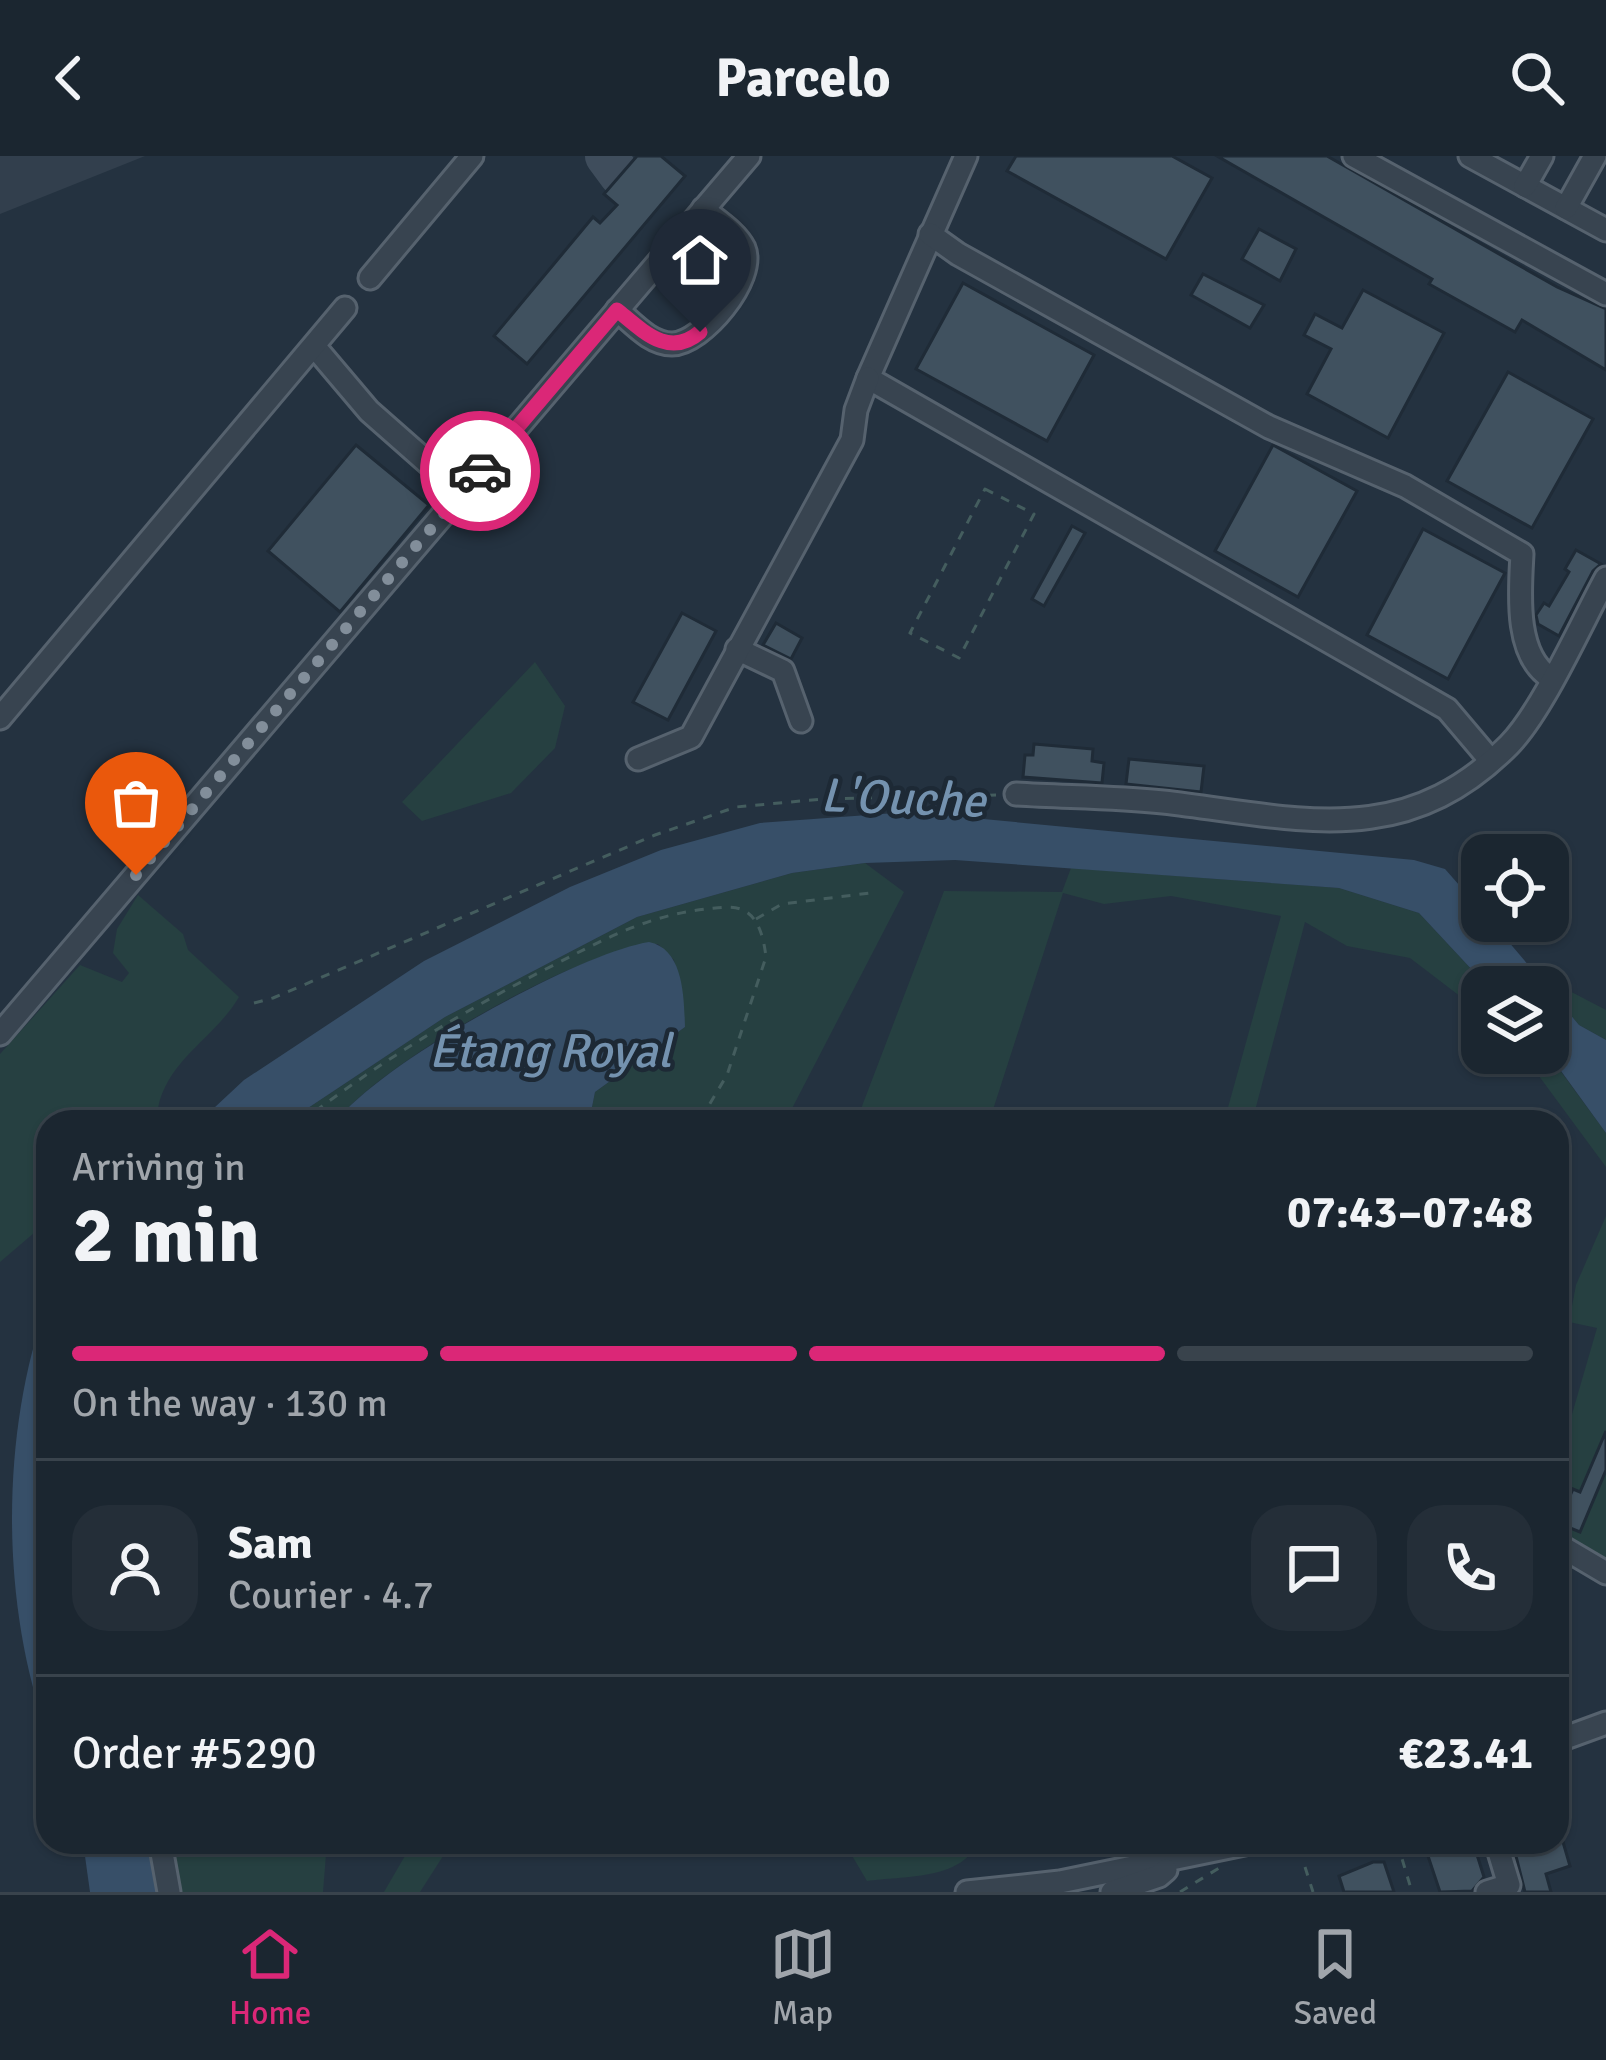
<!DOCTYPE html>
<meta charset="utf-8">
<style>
body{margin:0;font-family:Signika,sans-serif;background:#242e38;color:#f1f3f6;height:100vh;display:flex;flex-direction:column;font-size:45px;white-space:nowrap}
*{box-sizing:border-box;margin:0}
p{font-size:39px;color:#a0a5ab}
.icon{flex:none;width:66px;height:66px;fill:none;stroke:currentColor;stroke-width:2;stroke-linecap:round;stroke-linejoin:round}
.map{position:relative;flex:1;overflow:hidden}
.side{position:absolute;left:36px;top:954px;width:1533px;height:744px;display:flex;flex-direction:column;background:#1b2630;border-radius:36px;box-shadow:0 3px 9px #0004,0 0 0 3px #39434c}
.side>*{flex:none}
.fabs{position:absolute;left:1461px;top:678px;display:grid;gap:24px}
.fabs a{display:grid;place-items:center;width:108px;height:108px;border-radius:24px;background:#1b2630;box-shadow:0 3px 9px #0004,0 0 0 3px #39434c;font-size:60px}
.pin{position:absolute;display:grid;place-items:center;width:102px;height:102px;color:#fff;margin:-123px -51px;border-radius:50% 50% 50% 0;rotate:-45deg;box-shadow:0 0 12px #0007}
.pin .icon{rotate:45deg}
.courier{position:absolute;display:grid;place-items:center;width:120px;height:120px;margin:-60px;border:9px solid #db2777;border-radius:50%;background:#fff;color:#222;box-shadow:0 3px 15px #0007}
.head em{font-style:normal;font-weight:700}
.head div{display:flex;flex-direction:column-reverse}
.head{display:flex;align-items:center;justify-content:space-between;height:204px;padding:0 36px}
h1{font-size:78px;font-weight:700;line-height:90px}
.bar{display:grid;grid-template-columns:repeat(4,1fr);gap:18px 12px;align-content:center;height:144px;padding:0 36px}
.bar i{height:15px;border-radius:9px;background:#39434c}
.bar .active{background:#db2777}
.bar p{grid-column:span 4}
.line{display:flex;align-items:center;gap:30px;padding:0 36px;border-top:3px solid #39434c}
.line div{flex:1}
.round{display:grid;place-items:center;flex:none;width:126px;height:126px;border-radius:36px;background:#242e38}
header{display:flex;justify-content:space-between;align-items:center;height:156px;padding:0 36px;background:#1b2630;font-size:54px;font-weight:700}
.tabs{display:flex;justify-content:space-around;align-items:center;height:168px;border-top:3px solid #39434c;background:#1b2630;font-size:33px;color:#a0a5ab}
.tabs a{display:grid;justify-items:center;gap:6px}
.tabs .active{color:#db2777}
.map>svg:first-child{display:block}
.airport{fill:#323f4d}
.green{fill:#264041}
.water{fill:#374f68}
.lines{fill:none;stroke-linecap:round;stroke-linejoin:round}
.taxiway{stroke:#3f4d5c;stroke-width:42}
.building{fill:#40515f;stroke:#1f2b37;stroke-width:3}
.minor-casing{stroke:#56626e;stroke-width:27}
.path{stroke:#445d5e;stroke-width:3;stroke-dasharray:9 9;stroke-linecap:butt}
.minor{stroke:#384450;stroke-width:21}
.done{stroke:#828e9a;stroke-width:12;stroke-dasharray:0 21.6}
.route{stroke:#db2777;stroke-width:15}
.labels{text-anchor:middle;stroke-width:9;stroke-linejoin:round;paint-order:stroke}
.water-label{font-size:48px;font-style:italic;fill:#7492af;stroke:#1d2935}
</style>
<header><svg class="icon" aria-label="back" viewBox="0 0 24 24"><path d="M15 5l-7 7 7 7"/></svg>Parcelo<svg class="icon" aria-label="search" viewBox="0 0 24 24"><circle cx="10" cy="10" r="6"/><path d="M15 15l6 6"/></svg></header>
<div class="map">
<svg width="1606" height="1736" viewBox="0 0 1606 1736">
<rect width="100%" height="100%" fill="#243240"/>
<!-- airport -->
<path class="airport" d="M0,0H145L0,58Z"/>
<!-- green -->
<g class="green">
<path d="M535,506L565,550L555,592L511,637L422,665L402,646Z"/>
<path d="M865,707L904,736L785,966H589L595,936L685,871L674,804L658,788C587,788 378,908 336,966H287L445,861L637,761L792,717Z"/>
<path d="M1071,712L1339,732L1419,757L1488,831H1482V857L1410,802L1347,790L1305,766L1252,966H1224L1281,760L1171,740L1104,748L1063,737L989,966H856L944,735L1062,736Z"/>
<path d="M138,739L183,778L188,794L239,841C215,882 168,903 158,952L147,954L136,966H48V1065L0,1106V898L80,809L122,826L129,817L113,797L117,773Z"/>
<path d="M1535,817L1606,854V884L1579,869Z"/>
<path d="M1522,897L1548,898L1606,977V1011Z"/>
<path d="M1606,1060V1410L1557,1378V1310L1597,1172L1569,1166L1576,1129Z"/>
<path d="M154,1686H327L323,1736H162Z"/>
<path d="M413,1686H452L420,1736H384Z"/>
<path d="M844,1686H976L977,1687C962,1724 902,1720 867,1725Z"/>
</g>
<!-- water -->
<g class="water">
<path d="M909,656L1414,704L1445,713L1482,755V765H1491L1547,831H1488L1419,757L1339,732L955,704L865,707L792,717L637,761L445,861L287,966H199L244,924L424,805L570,731L661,694L760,667Z"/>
<path d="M649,786C684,793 684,842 685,871L595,936L589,966H547L530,953L476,966H336C377,909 578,797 649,786Z"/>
<path d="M1548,832L1579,869L1606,884V977L1548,897Z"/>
<path d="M48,1145V1579C0,1449 0,1275 48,1145Z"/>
<path d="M83,1686H154L162,1736H90Z"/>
</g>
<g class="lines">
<!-- taxiway -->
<path class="taxiway" d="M606,0L620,19"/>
</g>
<!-- building -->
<g class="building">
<path d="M637,0H661L685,20L527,208L494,180L593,61L600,67L617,49L604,38Z"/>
<path d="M1016,0H1172L1212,22L1166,103L1007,15Z"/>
<path d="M1217,0H1327L1557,131L1606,153V214L1522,164L1515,176L1429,128L1432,123Z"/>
<path d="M1259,73L1296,93L1280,125L1242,103Z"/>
<path d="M1203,118L1264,149L1250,172L1191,139Z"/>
<path d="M963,127L1094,199L1047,285L916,213Z"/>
<path d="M1363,134L1444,177L1388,282L1307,238L1331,193L1304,179L1315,158L1342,172Z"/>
<path d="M1508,216L1593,263L1532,372L1447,325Z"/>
<path d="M356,289L429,349L340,456L268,395Z"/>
<path d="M1273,289L1357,335L1298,441L1215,395Z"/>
<path d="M1072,370L1085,377L1044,450L1032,443Z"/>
<path d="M1423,373L1505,417L1448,523L1367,479Z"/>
<path d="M1576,394L1601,408L1593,415L1559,480L1538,468L1536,459L1544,447L1549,450L1569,416L1565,413Z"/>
<path d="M682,457L716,475L668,564L633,546Z"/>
<path d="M776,467L802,482L791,503L763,489Z"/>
<path d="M1034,588L1093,593L1092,605L1104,607L1102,627L1023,621L1025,599H1033Z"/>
<path d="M1129,603L1204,610L1201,636L1126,628Z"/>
<path d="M1606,1275V1314L1580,1376L1558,1367L1573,1333L1580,1336Z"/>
<path d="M1441,1686H1473L1484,1721L1472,1735L1440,1736L1426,1694Z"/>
<path d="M1563,1686L1570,1710L1546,1718L1551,1736H1525L1516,1700Z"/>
<path d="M1373,1706H1384L1394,1736H1344L1339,1720Z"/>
</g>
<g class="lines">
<!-- minor casing -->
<g class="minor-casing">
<g id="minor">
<path d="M966,0L868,222L1447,553L1491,605"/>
<path d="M1354,0L1606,138"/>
<path d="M1470,0L1606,74"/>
<path d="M1525,30L1542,0"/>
<path d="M1566,52L1595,0"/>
<path d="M930,78L958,98L1269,271L1405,330L1522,398C1520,435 1514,500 1551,522"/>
<path d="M370,122L472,0"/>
<path d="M617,154C633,167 650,188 672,188C702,188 757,122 744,92C736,76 716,64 703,53"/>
<path d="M314,190L369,255L462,337"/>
<path d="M737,493L783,515L801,565"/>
<path d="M0,562L345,152"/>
<path d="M638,603L691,581L852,284L856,254L868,222"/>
<path d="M1016,638C1065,641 1114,641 1163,646C1295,661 1402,697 1509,589C1543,554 1581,468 1606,422"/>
<path d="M0,878L749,0"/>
<path d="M1557,1388L1606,1417"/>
<path d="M1557,1585L1606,1567"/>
<path d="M160,1686L169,1736"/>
<path d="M967,1736L1060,1726L1254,1686"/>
<path d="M1112,1736L1159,1720L1166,1714"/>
<path d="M1487,1736L1509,1729L1496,1686"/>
</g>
</g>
<!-- path -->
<g class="path">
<path d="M985,333L1034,358L959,502L910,477Z"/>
<path d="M756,763L782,748L870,737"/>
<path d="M254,847L273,842L655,679L736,651L823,643L996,639"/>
<path d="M301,966C378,907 458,858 544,814C599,786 644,760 706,753C718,752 732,749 743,754C760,762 764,785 766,801L727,919L699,966"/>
<path d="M1397,1686L1412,1736"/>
<path d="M1305,1711L1313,1736"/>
<path d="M1180,1736L1219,1712"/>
</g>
<!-- minor -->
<use href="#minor" class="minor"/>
</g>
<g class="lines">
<!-- done -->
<path class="done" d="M136,719L480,315"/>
<!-- route -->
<path class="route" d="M480,315L617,154C643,175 669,203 700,176"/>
</g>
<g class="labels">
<!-- water labels -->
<g class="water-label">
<text transform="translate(903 641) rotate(2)" y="17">L'Ouche</text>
<text x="550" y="911">Étang Royal</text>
</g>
</g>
</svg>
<div class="fabs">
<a><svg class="icon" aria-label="locate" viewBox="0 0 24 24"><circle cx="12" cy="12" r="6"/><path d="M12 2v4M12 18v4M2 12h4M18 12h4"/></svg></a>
<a><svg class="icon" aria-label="layers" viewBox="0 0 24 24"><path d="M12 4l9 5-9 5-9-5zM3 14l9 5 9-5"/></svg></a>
</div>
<div class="pin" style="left:136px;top:719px;background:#ea580c"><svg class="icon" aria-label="bag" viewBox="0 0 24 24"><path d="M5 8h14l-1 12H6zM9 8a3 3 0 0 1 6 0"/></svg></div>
<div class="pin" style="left:700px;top:176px;background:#1f2937"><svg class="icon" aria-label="home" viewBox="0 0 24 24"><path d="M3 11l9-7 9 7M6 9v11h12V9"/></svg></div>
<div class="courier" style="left:480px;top:315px"><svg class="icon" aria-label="car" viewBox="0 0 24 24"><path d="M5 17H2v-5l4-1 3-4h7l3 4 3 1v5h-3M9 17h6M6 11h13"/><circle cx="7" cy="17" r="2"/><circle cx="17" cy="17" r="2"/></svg></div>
<section class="side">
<div class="head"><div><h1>2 min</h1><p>Arriving in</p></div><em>07:43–07:48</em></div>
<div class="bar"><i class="active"></i><i class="active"></i><i class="active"></i><i></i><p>On the way · 130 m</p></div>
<div class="line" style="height:216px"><a class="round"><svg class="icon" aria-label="person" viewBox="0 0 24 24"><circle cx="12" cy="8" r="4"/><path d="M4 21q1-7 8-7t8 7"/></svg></a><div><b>Sam</b><p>Courier · 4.7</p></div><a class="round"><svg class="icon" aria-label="chat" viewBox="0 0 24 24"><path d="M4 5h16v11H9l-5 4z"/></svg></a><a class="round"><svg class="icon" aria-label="phone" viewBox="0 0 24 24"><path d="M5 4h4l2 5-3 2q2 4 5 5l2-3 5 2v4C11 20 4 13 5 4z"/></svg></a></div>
<div class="line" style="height:156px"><div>Order #5290</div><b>€23.41</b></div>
</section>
</div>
<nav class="tabs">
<a class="active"><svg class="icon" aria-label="home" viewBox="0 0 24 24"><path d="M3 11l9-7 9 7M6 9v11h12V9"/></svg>Home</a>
<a><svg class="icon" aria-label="map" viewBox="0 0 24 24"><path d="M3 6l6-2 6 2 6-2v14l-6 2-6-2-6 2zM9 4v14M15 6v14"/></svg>Map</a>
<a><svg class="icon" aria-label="saved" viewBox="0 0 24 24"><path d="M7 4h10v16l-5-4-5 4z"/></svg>Saved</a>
</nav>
